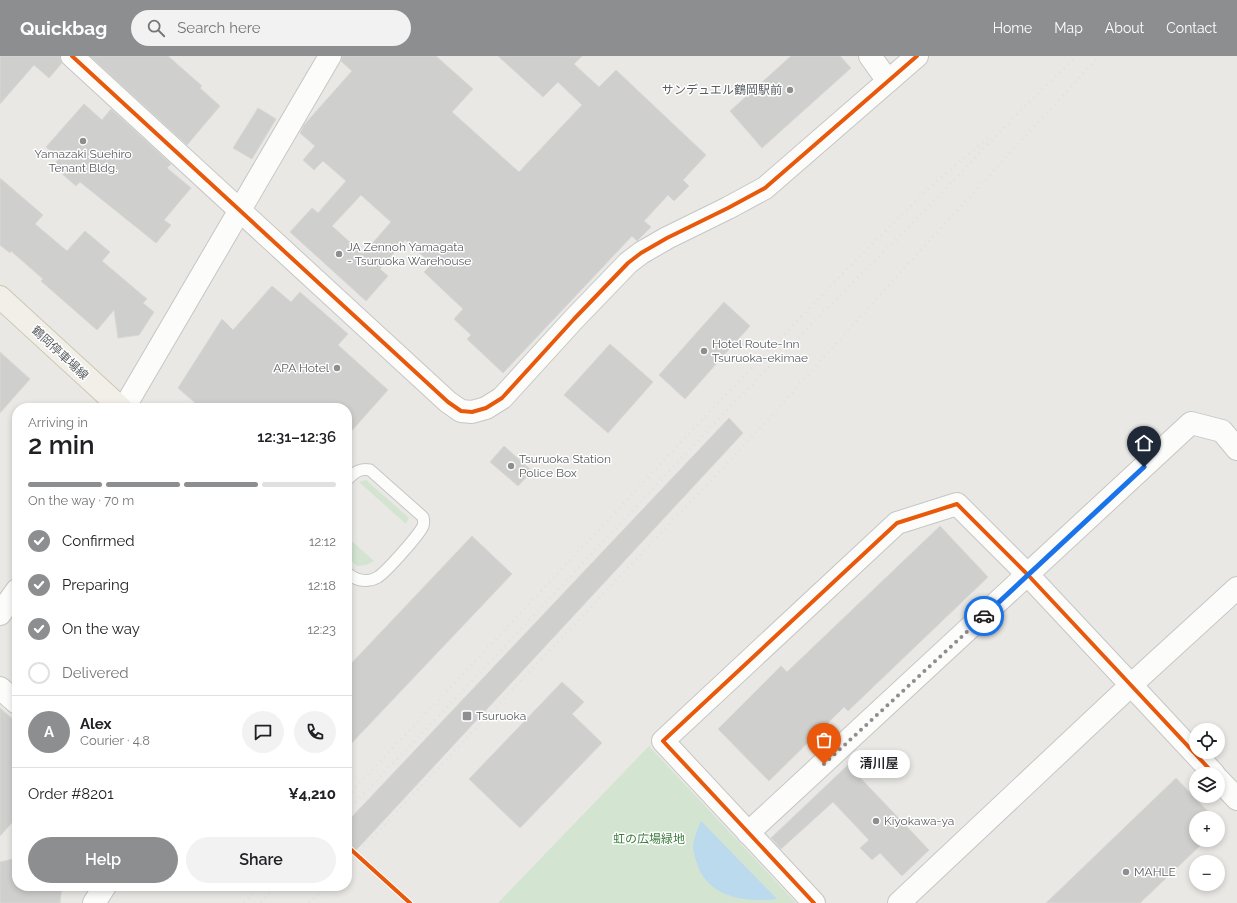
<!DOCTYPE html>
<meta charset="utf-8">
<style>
body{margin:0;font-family:Raleway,"Noto Sans JP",sans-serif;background:#f2f2f2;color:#202124;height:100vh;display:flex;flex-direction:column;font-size:15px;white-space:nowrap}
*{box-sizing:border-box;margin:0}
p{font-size:13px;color:#757577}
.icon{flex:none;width:22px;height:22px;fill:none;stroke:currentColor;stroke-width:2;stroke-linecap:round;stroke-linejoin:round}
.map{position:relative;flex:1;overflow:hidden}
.side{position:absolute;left:12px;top:347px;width:340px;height:488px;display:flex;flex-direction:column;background:#fff;border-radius:16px;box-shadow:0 2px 6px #0003}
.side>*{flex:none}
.buttons{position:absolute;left:1189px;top:667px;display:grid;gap:8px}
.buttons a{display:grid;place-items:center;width:36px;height:36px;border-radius:50%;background:#fff;box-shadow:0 2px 6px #0003;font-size:20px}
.pin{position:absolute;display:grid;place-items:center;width:34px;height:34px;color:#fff;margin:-41px -17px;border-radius:50% 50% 50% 0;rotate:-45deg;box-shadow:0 0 4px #0007}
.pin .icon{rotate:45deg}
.courier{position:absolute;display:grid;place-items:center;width:40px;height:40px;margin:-20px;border:3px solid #1a73e8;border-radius:50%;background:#fff;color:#222;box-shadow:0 1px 5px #0007}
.bubble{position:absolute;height:28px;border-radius:14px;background:#fff;box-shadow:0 2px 6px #0003;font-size:13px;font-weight:600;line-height:28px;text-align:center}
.headline em{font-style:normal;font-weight:600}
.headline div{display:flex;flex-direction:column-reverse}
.headline{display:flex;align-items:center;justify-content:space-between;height:68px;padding:0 16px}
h1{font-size:26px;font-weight:600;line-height:30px}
.bar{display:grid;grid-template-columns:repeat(4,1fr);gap:6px 4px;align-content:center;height:48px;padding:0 16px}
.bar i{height:5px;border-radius:3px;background:#e0e0e0}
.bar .on{background:#8c8e8f}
.bar p{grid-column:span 4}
.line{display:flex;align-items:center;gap:10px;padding:0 16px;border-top:1px solid #e0e0e0}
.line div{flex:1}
.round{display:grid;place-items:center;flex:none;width:42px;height:42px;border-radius:21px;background:#f2f2f2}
ol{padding:0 16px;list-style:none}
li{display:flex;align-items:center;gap:12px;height:44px}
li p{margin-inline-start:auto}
li .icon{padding:4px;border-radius:50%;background:#8c8e8f;color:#fff;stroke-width:4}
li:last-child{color:#757577}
li i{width:22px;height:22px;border:2px solid #e0e0e0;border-radius:50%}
.cta{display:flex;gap:8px;margin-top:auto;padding:8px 16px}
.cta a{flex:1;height:46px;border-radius:24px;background:#8c8e8f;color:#fff;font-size:16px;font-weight:600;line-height:46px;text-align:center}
.cta a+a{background:#f2f2f2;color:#202124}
header{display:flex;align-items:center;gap:24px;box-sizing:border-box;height:56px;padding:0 20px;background:#8c8e8f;color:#fff}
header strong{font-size:19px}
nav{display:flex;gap:22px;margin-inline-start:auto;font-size:14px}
.search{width:280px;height:36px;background:#f2f2f2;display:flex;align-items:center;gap:10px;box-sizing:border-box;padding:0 14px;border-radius:22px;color:#757577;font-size:15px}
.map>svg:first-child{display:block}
.green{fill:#d3e4d1}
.water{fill:#bcdaee}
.building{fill:#cfcfcd;stroke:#d8d7d4;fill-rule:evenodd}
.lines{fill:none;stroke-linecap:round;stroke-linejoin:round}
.service-casing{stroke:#c6c6c6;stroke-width:13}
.minor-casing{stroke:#c6c6c6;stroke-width:24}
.tertiary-casing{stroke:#c6c6c6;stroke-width:24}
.primary-casing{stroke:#cec6b5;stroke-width:24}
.service{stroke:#fcfcfb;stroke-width:11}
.minor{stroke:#fcfcfb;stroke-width:22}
.tertiary{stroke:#fcfcfb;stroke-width:22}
.primary{stroke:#f1efe7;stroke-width:22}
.rail{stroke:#e0e1e1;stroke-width:3;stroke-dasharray:1 5;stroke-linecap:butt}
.cycleway-casing{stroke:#fff;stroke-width:6}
.cycleway{stroke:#e8590c;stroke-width:4}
.done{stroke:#8c8e8f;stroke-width:4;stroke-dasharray:0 7.2}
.route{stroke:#1a73e8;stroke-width:5}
.poi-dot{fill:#8c8e8f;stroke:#fff;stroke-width:1.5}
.labels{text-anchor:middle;stroke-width:3;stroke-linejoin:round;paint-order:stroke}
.poi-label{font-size:12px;fill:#5a5d61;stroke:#fff;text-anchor:start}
.street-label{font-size:12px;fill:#5a5d61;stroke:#fff}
.park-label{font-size:12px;fill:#3e7c40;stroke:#fff}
</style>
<header>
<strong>Quickbag</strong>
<div class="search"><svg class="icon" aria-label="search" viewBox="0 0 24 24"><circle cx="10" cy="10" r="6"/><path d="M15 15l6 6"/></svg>Search here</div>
<nav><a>Home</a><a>Map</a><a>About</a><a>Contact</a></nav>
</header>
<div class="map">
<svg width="1237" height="847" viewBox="0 0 1237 847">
<rect width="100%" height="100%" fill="#e9e8e4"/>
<!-- green -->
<g class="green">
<path d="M366,424L409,462L406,468L359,426Z"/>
<path d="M347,481L374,505L366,509L357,510L347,501Z"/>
<path d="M649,690L796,847H498Z"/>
</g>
<!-- water -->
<path class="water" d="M701,765L777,843C748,847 712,842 699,813C696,805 693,797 693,789C694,781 698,772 701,765Z"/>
<!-- building -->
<g class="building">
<path d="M0,0H60V3L62,7L49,22L34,9L0,48Z"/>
<path d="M90,0H168L202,30L200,32L220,50L187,89Z"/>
<path d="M342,0H436L473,33L452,56L519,116L582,49L558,26L543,41L498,0H582L574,8L599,31L616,14L706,99L683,124L689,130L674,145L668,139L644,165L651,171L637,185L632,180L503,317L467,283L471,279L454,263L463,253L424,216L432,208L405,184L380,213L388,220L366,245L290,176L312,152L318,157L346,125L323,105L314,114L303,104L315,90L300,77L304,69L352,15L341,5ZM361,139L391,166L363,198L332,170Z"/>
<path d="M791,0H840L851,12L762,92L730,55Z"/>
<path d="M84,48L102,64L111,53L171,108L167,112L191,132L164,164L171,169L156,187L80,126L76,130L53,110L59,102L46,91Z"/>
<path d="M258,52L276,63L252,103L233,92Z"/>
<path d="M0,122L43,159L35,168L67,195L85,175L110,196L102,205L147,243L143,247L154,256L139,279L118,282L114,254L97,274L41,225L43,223L11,195L10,197L0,189Z"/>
<path d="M272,230L291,246L300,236L348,278L338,289L388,334L347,380V352H201L178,332L222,263L233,274Z"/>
<path d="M724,246L750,270L685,343L659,319Z"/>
<path d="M610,288L653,326L608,377L564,339Z"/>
<path d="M0,296L30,323L0,357Z"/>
<path d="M729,362L743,377L347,804V766Z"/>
<path d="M504,390L532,415L518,430L490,406Z"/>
<path d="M940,470L988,521L848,655L844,651L769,725L718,673L781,610L787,616Z"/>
<path d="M472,480L512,518L347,692V612Z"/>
<path d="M562,626L584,646L572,658L602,687L520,772L469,723Z"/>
<path d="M0,652L17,667V761L0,780Z"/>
<path d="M848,709L929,794L902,820L880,797L872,804L860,792L869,784L833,746L781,793L771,782Z"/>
<path d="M1176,722L1214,762H1196V784H1206L1140,847H1046Z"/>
<path d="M17,802V830H62L60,847H0V806Z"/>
</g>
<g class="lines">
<!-- service casing -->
<g class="service-casing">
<path id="service" d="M347,424C354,417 359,412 370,414L423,461C424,465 424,467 423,470C419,479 387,515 378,521C376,522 373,524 370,524C361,526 353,522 347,517"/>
</g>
<!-- minor casing -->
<g class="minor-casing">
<g id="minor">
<path d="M870,0L888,25"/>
<path d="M0,632L17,647"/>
<path d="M748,777L1191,367L1222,375L1237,393"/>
<path d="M94,847L105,830"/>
<path d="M814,847L663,685L897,467L957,448L1028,519L1131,629"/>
</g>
</g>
<!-- tertiary casing -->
<g class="tertiary-casing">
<g id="tertiary">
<path d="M72,0L448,346L461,355L472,356L486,352L502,342L574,263L628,207L641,197L667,182L728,152L765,132L917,0"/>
<path d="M124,352L330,0"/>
<path d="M0,558L17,534"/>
<path d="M1131,629L1214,718"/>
<path d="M1218,723L1237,743"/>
<path d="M899,847L1131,629L1237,532"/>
</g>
</g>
<!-- primary casing -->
<g class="primary-casing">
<path id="primary" d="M0,241L121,352"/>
</g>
<!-- service -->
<use href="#service" class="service"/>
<!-- minor -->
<use href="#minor" class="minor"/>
<!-- tertiary -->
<use href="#tertiary" class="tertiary"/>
<!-- primary -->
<use href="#primary" class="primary"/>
<!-- rail -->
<g class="rail">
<path d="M347,740L446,636L718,347L845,215L927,134L990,80"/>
<path d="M347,755L455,643L725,356L856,223L896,184L1029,46L1077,0"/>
<path d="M347,808L754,379L876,243L1099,0"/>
<path d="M244,847L260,830"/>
<path d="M261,847L276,830"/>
<path d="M309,847L326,830"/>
</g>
<!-- cycleway casing -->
<g class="cycleway-casing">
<g id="cycleway">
<path d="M72,0L448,346L461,355L472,356L486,352L502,342L574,263L628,207L641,197L667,182L728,152L765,132L917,0"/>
<path d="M347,790L410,847"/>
<path d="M814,847L663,685L897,467L957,448L1028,519L1214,718"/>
</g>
</g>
<!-- cycleway -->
<use href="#cycleway" class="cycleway"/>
</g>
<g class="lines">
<!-- done -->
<path class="done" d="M824,708L984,560"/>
<!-- route -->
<path class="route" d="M984,560L1144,411"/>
</g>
<!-- markers -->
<g class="poi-dot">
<circle cx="790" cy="34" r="4"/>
<circle cx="83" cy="85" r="4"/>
<circle cx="339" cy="198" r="4"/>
<circle cx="704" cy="295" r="4"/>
<circle cx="337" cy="312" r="4"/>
<circle cx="511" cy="410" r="4"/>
<rect x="462" y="655" width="10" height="10" rx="2"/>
<circle cx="876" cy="765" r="4"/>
<circle cx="1126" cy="816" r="4"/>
</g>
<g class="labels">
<!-- poi labels -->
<g class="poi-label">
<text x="782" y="38" text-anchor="end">サンデュエル鶴岡駅前</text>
<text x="83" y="102" text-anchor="middle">Yamazaki Suehiro<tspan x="83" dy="14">Tenant Bldg.</tspan></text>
<text x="347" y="195">JA Zennoh Yamagata<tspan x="347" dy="14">- Tsuruoka Warehouse</tspan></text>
<text x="712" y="292">Hotel Route-Inn<tspan x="712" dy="14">Tsuruoka-ekimae</tspan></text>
<text x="329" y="316" text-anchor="end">APA Hotel</text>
<text x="519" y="407">Tsuruoka Station<tspan x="519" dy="14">Police Box</tspan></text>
<text x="476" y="664">Tsuruoka</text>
<text x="884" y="769">Kiyokawa-ya</text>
<text x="1134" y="820">MAHLE</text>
</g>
<!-- street labels -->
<g class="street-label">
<text transform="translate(60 297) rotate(43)" y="4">鶴岡停車場線</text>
</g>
<!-- park labels -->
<g class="park-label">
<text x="649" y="787">虹の広場緑地</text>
</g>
</g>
</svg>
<div class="buttons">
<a><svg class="icon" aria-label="locate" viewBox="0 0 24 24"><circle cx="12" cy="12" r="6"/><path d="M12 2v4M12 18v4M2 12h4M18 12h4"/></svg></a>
<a><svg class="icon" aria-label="layers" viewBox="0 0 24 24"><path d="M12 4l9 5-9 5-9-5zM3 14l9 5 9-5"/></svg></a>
<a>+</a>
<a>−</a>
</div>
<div class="pin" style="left:824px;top:708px;background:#ea580c"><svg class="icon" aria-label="bag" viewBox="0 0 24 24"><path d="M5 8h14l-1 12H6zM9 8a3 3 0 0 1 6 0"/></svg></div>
<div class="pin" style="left:1144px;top:411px;background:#1f2937"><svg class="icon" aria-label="home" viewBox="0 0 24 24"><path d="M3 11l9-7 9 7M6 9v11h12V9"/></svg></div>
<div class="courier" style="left:984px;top:560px"><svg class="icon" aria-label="car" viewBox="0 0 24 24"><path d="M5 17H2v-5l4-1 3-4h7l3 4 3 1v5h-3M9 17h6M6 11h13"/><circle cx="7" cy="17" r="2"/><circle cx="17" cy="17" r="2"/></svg></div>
<div class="bubble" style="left:848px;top:694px;width:62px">清川屋</div>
<section class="side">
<div class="headline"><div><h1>2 min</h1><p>Arriving in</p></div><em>12:31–12:36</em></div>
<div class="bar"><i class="on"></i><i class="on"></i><i class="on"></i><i></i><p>On the way · 70 m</p></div>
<ol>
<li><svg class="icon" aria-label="check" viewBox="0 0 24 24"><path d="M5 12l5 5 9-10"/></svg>Confirmed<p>12:12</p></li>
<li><svg class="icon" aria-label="check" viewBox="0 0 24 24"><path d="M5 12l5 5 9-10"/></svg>Preparing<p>12:18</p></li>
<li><svg class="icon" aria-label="check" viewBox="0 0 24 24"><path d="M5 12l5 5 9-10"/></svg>On the way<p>12:23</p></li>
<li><i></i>Delivered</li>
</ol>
<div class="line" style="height:72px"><b class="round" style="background:#8c8e8f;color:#fff">A</b><div><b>Alex</b><p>Courier · 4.8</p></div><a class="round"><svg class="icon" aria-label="chat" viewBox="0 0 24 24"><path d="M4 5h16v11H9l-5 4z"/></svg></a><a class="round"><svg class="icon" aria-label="phone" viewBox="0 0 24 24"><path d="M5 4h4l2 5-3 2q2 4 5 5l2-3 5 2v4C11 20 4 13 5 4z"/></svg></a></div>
<div class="line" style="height:52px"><div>Order #8201</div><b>¥4,210</b></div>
<div class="cta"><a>Help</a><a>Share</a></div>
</section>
</div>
